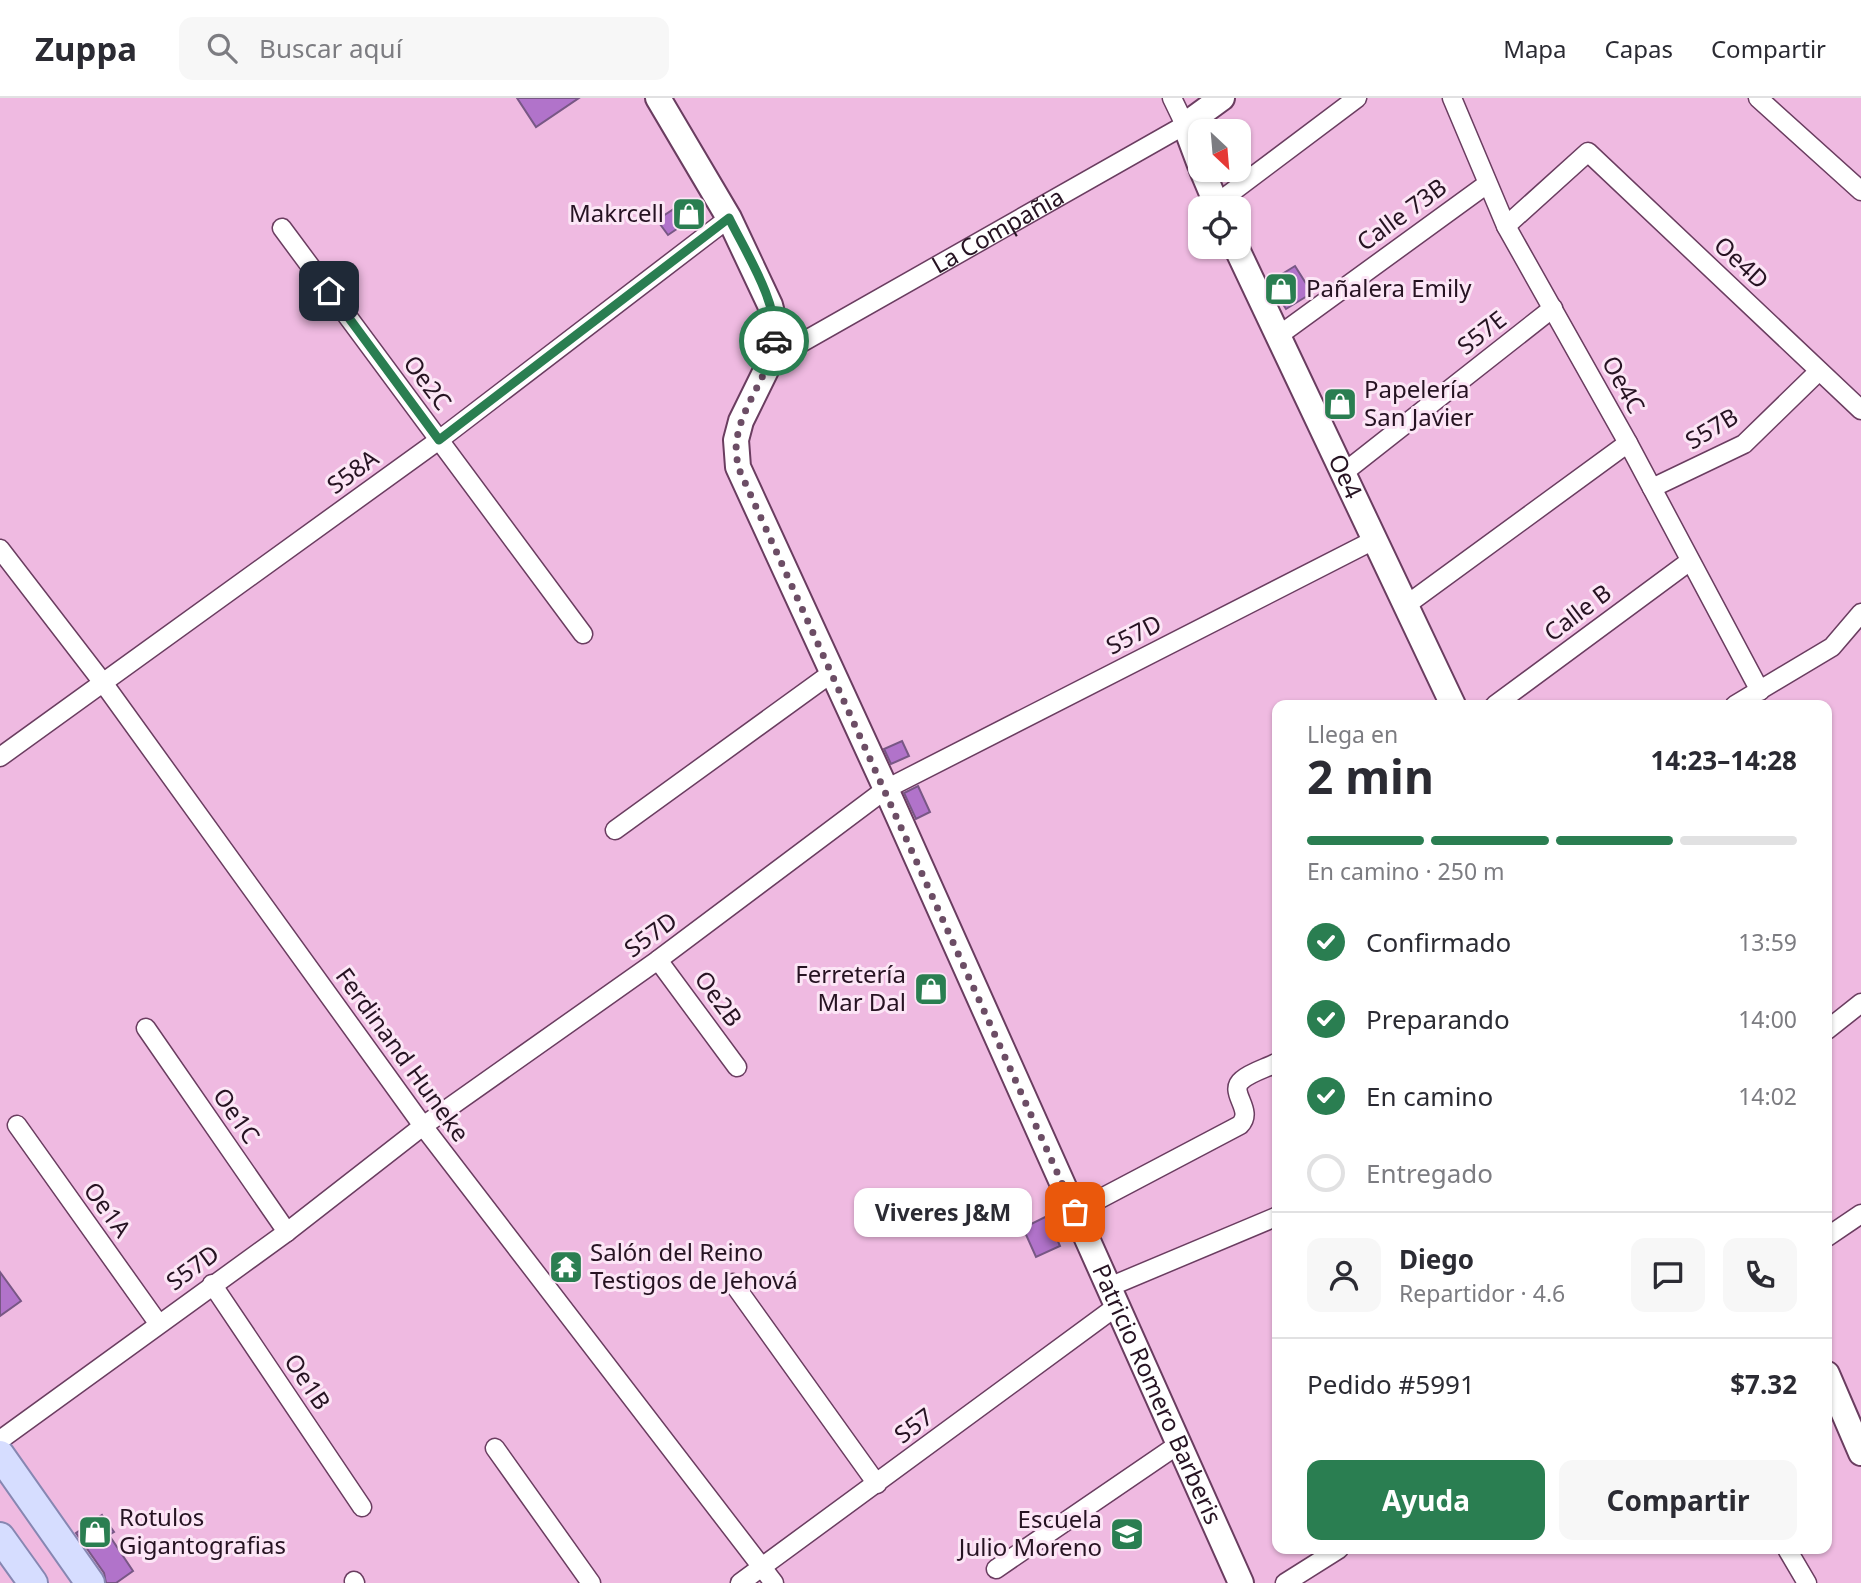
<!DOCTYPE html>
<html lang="es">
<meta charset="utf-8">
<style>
body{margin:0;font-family:"Noto Sans",sans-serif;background:#f7f7f7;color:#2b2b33;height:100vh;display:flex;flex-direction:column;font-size:26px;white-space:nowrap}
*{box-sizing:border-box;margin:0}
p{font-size:23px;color:#7c7c81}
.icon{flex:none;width:38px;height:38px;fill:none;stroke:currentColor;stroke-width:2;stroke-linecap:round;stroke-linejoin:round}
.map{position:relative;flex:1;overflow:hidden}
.side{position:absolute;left:1272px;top:602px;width:560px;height:854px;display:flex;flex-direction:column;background:#fff;border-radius:14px;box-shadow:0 2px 5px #0004}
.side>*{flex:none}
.needle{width:46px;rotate:154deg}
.tools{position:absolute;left:1188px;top:21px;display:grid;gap:14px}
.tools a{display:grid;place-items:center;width:63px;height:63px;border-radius:14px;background:#fff;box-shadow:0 2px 5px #0004;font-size:35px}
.pin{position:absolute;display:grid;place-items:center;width:60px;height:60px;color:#fff;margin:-30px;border-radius:14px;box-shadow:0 4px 10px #0006}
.courier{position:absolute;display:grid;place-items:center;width:70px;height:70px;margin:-35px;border:5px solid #2a7e51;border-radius:50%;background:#fff;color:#222;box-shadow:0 2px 9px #0007}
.bubble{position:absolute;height:49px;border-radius:14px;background:#fff;box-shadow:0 2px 5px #0004;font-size:23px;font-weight:700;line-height:49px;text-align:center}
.head em{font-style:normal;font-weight:700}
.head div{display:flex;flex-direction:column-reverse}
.head{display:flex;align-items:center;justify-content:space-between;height:119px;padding:0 35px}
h1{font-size:46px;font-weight:700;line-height:52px}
.bar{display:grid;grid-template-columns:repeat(4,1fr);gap:10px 7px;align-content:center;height:84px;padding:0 35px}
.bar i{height:9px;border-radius:5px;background:#e1e1e2}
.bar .current{background:#2a7e51}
.bar p{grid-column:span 4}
.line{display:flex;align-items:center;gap:18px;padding:0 35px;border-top:2px solid #e1e1e2}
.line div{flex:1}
.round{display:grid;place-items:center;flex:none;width:74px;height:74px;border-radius:14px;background:#f7f7f7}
ol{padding:0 35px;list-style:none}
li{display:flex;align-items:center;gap:21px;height:77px}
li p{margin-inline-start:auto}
li .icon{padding:7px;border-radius:50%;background:#2a7e51;color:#fff;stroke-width:4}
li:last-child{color:#7c7c81}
li i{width:38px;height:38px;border:4px solid #e1e1e2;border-radius:50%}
.cta{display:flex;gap:14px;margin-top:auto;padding:14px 35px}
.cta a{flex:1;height:80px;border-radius:14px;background:#2a7e51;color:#fff;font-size:28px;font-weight:700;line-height:80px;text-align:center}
.cta a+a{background:#f7f7f7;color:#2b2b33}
header{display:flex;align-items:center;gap:42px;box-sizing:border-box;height:98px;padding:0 35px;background:#fff;border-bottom:2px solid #e1e1e2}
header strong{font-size:33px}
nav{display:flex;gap:38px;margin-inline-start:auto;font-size:24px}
.search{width:490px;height:63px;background:#f7f7f7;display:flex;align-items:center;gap:18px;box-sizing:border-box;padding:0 24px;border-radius:14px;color:#7c7c81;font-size:26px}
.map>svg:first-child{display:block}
.building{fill:#b173ca;stroke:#785785;stroke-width:2}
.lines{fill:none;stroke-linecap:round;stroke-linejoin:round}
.street-casing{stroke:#6a3d60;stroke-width:21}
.secondary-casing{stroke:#6a3d60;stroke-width:28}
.primary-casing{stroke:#8787b2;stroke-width:32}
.street{stroke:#fff;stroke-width:18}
.secondary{stroke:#fff;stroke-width:24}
.primary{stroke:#d6ddff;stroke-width:28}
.done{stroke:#6c4d65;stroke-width:7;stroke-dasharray:0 12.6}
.route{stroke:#2a7e51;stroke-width:9}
.labels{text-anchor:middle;stroke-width:6;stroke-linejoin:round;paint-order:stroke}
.poi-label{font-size:24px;fill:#261322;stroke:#fce6f6;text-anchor:start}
.street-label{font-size:24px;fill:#261322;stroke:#fce6f6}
</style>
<header>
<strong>Zuppa</strong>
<div class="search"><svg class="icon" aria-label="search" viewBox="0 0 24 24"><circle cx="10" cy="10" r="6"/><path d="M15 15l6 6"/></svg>Buscar aquí</div>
<nav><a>Mapa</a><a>Capas</a><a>Compartir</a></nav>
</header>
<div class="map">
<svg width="1861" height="1485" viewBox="0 0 1861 1485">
<rect width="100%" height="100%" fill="#efbae1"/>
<!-- building -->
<g class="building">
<path d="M517,0H579L536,29Z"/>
<path d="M686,103L696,118L668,137L657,122Z"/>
<path d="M1295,168L1312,195L1286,211L1269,184Z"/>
<path d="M902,643L909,658L891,666L884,651Z"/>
<path d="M918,688L930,714L916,721L904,695Z"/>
<path d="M935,880L943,894L927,902L920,888Z"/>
<path d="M1047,1118L1060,1148L1036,1159L1023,1130Z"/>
<path d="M0,1174L21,1203L0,1218Z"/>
<path d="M102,1417L114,1434L109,1437L133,1473L116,1485H106L104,1475L76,1435Z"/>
</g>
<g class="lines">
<!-- street casing -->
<g class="street-casing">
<g id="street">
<path d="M1452,0L1506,128L1628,345L1760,593"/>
<path d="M1758,0L1861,93"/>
<path d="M1216,106L1357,0"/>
<path d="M1506,128L1588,54L1861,312"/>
<path d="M282,130L583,536"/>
<path d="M1278,238L1487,86"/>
<path id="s1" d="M771,262L1185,27L1172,0"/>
<path d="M1342,376L1553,210"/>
<path d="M1652,390L1744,346L1819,273"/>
<path d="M0,451L104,586L423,1028L774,1485"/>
<path d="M1405,508L1628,345"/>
<path d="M1495,607L1690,463"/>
<path d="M1735,607L1832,549L1861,515"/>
<path d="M0,659L439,342L729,120"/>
<path d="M615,732L833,574"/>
<path d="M658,862L737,969"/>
<path d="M146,930L287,1134"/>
<path d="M1827,932L1861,905"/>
<path d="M17,1027L158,1225"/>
<path d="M1075,1114L1240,1027C1255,1012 1227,994 1242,982C1251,974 1267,970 1278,964"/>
<path d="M1827,1139L1861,1116"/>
<path d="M733,1185L877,1386"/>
<path d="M212,1186L362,1409"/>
<path d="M1109,1189L1278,1118"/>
<path d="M0,1342L287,1134L423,1028L658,862L886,691L1374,442"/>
<path d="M495,1350L591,1485"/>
<path d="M1787,1451L1807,1485"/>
<path d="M996,1471L1179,1346"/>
<path d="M354,1483L355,1485"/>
<path d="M740,1485L1117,1208"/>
<path d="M1285,1485L1339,1451"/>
</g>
</g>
<!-- secondary casing -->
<g class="secondary-casing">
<g id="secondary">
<path id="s2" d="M658,0L729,120L770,207L776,230L771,262L741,323L736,342L738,369L886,691L1241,1485"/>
<path d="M1200,67L1185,27L1222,0"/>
<path d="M1202,72L1218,110"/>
<path id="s3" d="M1236,149L1453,607"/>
<path d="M1827,1276L1861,1355"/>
</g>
</g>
<!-- primary casing -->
<g class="primary-casing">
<g id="primary">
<path d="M0,1357L90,1485"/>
<path d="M0,1439L33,1485"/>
</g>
</g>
<!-- street -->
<use href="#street" class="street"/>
<!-- secondary -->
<use href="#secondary" class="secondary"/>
<!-- primary -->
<use href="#primary" class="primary"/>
</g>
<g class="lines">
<!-- done -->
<path class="done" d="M774,243C769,279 742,306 737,341C735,350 737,360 738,369L1075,1114"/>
<!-- route -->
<path class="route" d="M329,193L439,342L729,120C745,153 780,207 774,243"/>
</g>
<!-- icons -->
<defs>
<g id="shop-square" transform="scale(1.75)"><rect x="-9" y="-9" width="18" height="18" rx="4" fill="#2a7e51" stroke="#fce6f6"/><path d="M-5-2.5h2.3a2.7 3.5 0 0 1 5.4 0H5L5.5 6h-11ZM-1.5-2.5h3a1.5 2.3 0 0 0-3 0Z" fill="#fff"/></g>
<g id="temple-square" transform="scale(1.75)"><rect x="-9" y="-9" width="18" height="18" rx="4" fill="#2a7e51" stroke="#fce6f6"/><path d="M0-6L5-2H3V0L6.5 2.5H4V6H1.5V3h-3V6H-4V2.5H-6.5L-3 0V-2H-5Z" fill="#fff"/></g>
<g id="school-square" transform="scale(1.75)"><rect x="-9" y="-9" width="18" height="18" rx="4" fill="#2a7e51" stroke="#fce6f6"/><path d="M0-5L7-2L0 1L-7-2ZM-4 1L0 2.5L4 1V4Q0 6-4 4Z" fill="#fff"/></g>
</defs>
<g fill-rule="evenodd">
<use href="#shop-square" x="689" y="116"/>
<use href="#shop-square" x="1281" y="191"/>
<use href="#shop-square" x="1340" y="306"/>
<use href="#shop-square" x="931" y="891"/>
<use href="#temple-square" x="566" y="1169"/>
<use href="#shop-square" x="95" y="1434"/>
<use href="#school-square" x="1127" y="1436"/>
</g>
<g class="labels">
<!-- poi labels -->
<g class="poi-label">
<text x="664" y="124" text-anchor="end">Makrcell</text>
<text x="1306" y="199">Pañalera Emily</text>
<text x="1364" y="300">Papelería<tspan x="1364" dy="28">San Javier</tspan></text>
<text x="906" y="885" text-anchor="end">Ferretería<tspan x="906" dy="28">Mar Dal</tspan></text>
<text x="590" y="1163">Salón del Reino<tspan x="590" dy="28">Testigos de Jehová</tspan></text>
<text x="119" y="1428">Rotulos<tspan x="119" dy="28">Gigantografias</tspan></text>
<text x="1102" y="1430" text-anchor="end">Escuela<tspan x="1102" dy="28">Julio Moreno</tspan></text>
</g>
<!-- street labels -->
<g class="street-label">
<text transform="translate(1402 117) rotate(-36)" y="8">Calle 73B</text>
<text dy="8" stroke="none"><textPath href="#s1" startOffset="261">La Compañia</textPath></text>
<text transform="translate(1741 165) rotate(43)" y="8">Oe4D</text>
<text transform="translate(1482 235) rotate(-38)" y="8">S57E</text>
<text transform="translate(427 285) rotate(53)" y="8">Oe2C</text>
<text transform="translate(1623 287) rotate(61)" y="8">Oe4C</text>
<text transform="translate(1712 331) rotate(-31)" y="8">S57B</text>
<text transform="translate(353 374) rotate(-36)" y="8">S58A</text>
<text dy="8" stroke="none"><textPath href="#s3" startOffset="254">Oe4</textPath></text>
<text transform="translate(1578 515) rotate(-37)" y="8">Calle B</text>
<text transform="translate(1134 537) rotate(-27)" y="8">S57D</text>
<text transform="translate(651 837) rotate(-36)" y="8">S57D</text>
<text transform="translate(718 901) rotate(54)" y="8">Oe2B</text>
<text transform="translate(402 957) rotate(54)" y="8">Ferdinand Huneke</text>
<text transform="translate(236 1018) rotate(55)" y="8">Oe1C</text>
<text transform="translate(107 1112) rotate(54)" y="8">Oe1A</text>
<text transform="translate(193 1170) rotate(-36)" y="8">S57D</text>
<text transform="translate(307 1284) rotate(56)" y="8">Oe1B</text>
<text dy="8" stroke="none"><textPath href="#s2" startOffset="1424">Patricio Romero Barberis</textPath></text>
<text transform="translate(914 1328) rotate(-36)" y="8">S57</text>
</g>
</g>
</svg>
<div class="tools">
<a><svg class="needle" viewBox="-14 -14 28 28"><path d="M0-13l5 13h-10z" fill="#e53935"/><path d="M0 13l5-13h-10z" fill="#7c7c81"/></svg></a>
<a><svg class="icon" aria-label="locate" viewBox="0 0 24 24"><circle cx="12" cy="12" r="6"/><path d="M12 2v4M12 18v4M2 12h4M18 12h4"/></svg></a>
</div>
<div class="pin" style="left:1075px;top:1114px;background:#ea580c"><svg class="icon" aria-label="bag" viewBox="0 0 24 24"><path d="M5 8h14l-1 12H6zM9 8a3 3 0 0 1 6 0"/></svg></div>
<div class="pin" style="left:329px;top:193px;background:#1f2937"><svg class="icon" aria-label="home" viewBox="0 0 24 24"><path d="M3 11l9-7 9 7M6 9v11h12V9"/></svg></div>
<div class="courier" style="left:774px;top:243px"><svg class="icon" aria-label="car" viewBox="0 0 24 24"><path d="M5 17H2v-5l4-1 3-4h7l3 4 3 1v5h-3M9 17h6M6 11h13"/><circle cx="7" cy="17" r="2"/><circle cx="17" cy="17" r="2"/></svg></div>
<div class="bubble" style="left:854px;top:1090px;width:178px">Viveres J&amp;M</div>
<section class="side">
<div class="head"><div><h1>2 min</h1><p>Llega en</p></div><em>14:23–14:28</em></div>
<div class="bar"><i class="current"></i><i class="current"></i><i class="current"></i><i></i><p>En camino · 250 m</p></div>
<ol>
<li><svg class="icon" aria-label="check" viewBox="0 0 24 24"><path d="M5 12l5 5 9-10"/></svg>Confirmado<p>13:59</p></li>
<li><svg class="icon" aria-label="check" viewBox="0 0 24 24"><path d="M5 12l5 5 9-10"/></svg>Preparando<p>14:00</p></li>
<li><svg class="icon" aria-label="check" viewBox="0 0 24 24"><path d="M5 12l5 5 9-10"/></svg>En camino<p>14:02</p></li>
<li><i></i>Entregado</li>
</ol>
<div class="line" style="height:126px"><a class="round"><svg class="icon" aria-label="person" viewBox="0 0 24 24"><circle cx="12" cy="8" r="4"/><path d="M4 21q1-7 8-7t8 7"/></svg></a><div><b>Diego</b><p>Repartidor · 4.6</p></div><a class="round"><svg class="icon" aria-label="chat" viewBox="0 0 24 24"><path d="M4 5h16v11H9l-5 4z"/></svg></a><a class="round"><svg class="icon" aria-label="phone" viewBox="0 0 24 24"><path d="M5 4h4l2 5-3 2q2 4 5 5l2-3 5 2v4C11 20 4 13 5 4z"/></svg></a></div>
<div class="line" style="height:91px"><div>Pedido #5991</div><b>$7.32</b></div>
<div class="cta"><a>Ayuda</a><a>Compartir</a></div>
</section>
</div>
